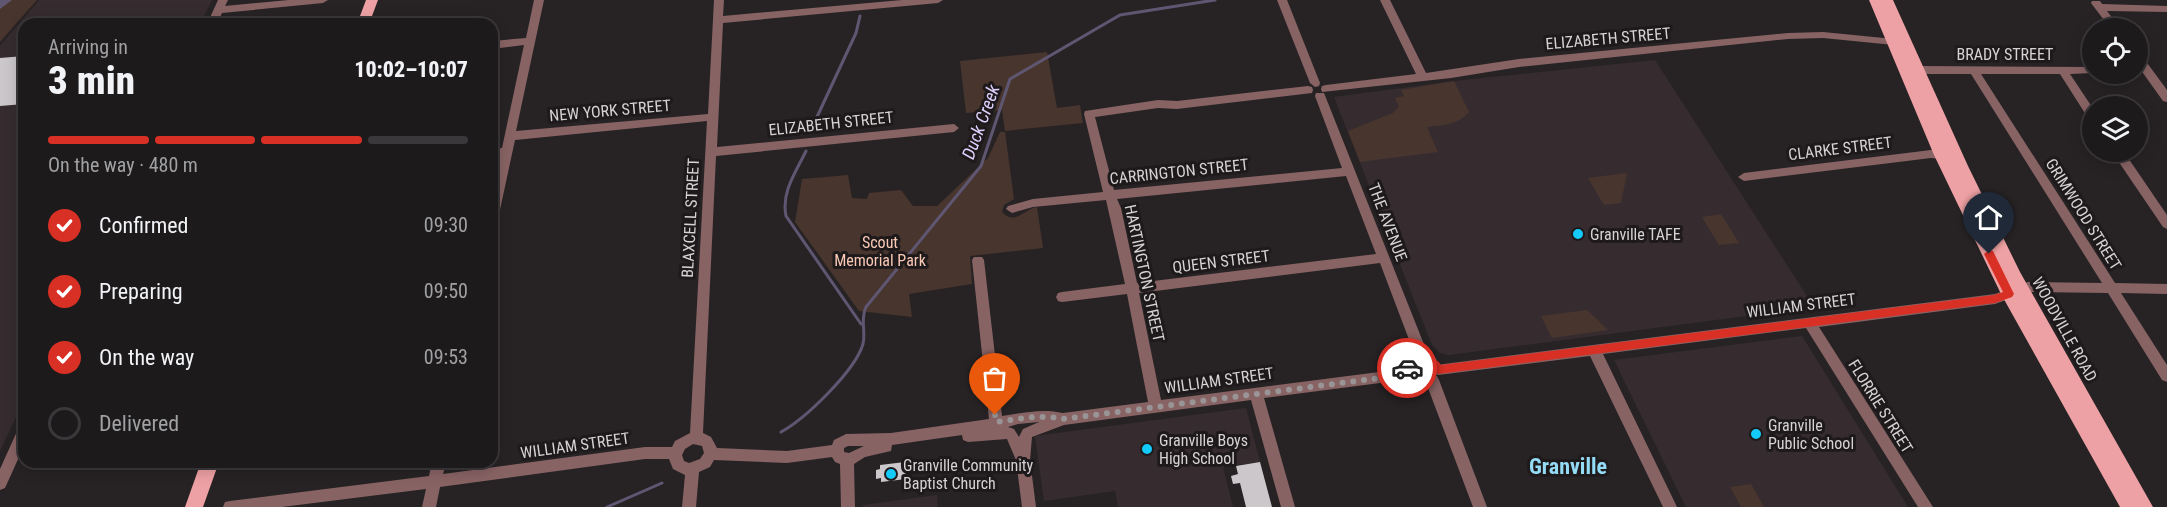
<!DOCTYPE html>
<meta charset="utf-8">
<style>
body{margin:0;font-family:"Roboto Condensed",sans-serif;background:#252325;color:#f1f3f6;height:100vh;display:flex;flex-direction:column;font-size:22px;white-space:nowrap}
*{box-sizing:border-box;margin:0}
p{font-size:20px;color:#a0a1a3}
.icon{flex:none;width:33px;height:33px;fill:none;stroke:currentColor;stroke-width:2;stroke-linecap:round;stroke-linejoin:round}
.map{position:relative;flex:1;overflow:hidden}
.side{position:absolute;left:18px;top:18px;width:480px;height:450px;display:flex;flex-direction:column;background:#1d1a1c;border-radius:18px;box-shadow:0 3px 15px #0003,0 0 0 2px #3b383b}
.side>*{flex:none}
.controls{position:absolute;left:2082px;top:18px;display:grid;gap:12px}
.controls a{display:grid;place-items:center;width:66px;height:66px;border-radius:50%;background:#1d1a1c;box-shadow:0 3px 15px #0003,0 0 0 2px #3b383b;font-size:30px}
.pin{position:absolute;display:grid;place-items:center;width:51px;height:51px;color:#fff;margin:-62px -26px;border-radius:50% 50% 50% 0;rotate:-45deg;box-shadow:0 0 6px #0007}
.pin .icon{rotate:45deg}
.courier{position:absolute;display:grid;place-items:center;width:60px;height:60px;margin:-30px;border:4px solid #d93025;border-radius:50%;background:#fff;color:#222;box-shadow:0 2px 8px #0007}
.summary em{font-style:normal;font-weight:800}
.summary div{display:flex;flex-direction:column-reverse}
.summary{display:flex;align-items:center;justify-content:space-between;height:102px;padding:0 30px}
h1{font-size:39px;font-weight:800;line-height:45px}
.bar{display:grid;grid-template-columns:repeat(4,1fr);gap:9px 6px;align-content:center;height:72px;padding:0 30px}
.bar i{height:8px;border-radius:4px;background:#3b383b}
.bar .selected{background:#d93025}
.bar p{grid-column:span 4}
ol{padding:0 30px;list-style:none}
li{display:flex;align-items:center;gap:18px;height:66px}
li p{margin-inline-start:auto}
li .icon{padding:6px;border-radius:50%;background:#d93025;color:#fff;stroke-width:4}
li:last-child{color:#a0a1a3}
li i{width:33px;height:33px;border:3px solid #3b383b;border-radius:50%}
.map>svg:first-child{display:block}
.built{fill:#362c30}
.green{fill:#48352d}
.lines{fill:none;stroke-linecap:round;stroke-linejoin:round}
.stream{stroke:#5f5672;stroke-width:3}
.river{fill:#5f5672;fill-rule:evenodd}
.building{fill:#cbc7cb}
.minor{fill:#886364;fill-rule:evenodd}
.major{fill:#eea1a4;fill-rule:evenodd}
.route{fill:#d93025}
.done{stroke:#999597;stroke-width:6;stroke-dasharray:0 10.8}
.poi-dot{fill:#13cafb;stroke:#1e1a1b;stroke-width:2}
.labels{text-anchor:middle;stroke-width:6;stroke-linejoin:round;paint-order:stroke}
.street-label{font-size:16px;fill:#d6d3d4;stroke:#1e1a1b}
.poi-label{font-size:16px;fill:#d6d3d4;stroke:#1e1a1b;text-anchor:start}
.park-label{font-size:16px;fill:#fac9b6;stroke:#1e1a1b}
.water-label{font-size:18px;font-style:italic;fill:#dfd1fd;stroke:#1e1a1b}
.district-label{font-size:22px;font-weight:bold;fill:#94dbf6;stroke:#1e1a1b}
</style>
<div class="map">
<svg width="2167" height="507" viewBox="0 0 2167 507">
<rect width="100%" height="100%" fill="#272325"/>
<!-- built -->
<g class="built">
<path d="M39,0H212L200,24H24V400L0,451V46Z"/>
<path d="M1655,60L1814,307L1449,355L1440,353L1432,345L1334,97L1454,81Z"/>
<path d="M1802,336L1908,507H1686L1614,360Z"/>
<path d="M1246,408L1260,462L1223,467L1233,507H1118L1115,491L1044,501L1035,436Z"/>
<path d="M937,495L938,507H863V505Z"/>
</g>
<!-- green -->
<g class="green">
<path d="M8,0H37L0,42V7Z"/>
<path d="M1047,52L1057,108L1080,105L1083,123L1005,131L1002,110L966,113L960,61Z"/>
<path d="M1454,81L1469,112C1458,125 1443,125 1427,127L1438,152L1360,162L1348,131L1393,113L1399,107L1395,98L1404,96L1401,90Z"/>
<path d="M1000,132H1005L1014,199L1004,205L1002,212C1015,226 1024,209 1037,207L1043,248L970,256L972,284L909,294L912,317L859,311L795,222L802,179L848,175L852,198L867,199L869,193L901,190L913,206H937L988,158Z"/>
<path d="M1627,173L1621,203L1604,205L1588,178Z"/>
<path d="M1721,214L1739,243L1719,245L1702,217Z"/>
<path d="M1587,310L1608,330L1552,338L1541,316Z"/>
<path d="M1751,484L1764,507H1741L1730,487Z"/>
</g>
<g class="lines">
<!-- stream -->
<g class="stream">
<path d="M810,132L856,33L860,16"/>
<path d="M806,151C796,172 781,192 786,216L861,324"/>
<path d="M781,432C805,419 855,371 863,344C866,331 860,320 866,307L981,166L1010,79L1120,15L1215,0"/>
<path d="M607,507L662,483"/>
</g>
<!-- river -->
<path class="river" d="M0,0H12L0,9Z"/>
</g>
<!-- building -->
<g class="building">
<path d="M24,56V104L0,106V58Z"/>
<path d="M905,462L906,479L881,482V478L876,479V470L880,469V465Z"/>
<path d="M1260,462L1272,507H1246L1240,483L1233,484L1231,476L1238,474L1236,466Z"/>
</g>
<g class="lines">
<!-- minor -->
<g class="minor">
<path d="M218,0H228L225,6L289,0H328L323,3L222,13L217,24H207Z"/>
<path d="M534,0H544L516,131L708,114L714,0H724L723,16L902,0H943L938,3L723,23L717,147L954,124L959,128L954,132L716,156L703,433L711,437L717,448L787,451L832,445L834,440L846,434L891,433L989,419L972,260L974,257H982L984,260L1002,416C1023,413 1042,408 1063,413L1148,402L1127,294L1062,302L1058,301L1056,297L1058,293L1062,292L1125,284L1106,200L1033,207L1012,213L1006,209L1008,206L1033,199L1103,192L1084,114L1085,111L1158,100L1177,101L1308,86L1312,87L1313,90L1312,93L1177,109L1158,108L1095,117L1114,190L1342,168L1315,96L1316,93H1324L1429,357L1436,358L1437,362L1436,365L1995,294L2028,282L2102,283L1971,74H1918L1913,70L1918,66L2092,67V73L2070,74L2092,107V119L2088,118L2060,74H1981L2115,283L2167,284V294L2121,293L2167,365V382L2162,380L2108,293L2028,292L1995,304L1819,327L1933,507H1918L1806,328L1603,354L1677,507H1663L1590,356L1438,375L1433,374L1432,370L1433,367H1422L1413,372L1423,373L1424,377L1423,381C1409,385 1393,387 1380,383L1264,398L1295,507H1281L1251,400L1064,425L1032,437L1030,460L1036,507H1022L1016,460L1007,439L968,442L963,440L962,435L892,445L891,451L865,457L854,464L855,507H841L840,464L835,462L832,457L787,463L714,460L710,467L699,472L696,507H682L685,475L673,469L669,459H645L440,487L436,507H422L426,489L282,507H223L225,502L230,501L429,476L432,462H446L443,474L645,447H672L675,441L690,433L707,121L515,140L498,219L492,224V192L500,156L492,157V149L502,148L524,45L492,49V41L526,38ZM1346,176L1376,254L1137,283L1121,208L1117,199ZM1380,263L1416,358L1409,362L1391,366L1379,372L1161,400L1139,293ZM1039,422L1023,429L1019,437L1014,429L1008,427L1018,424ZM693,444L702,446L704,453L700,459L689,463L684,461L682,455L685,449ZM848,446H864L849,453L844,452V448Z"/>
<path d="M1277,0H1287L1320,83L1319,86L1315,87L1310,83Z"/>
<path d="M1380,0H1390L1426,73L1519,59L1788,33L1823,32L1894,39L1899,42L1894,45L1823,38L1788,39L1519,67L1451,78L1322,92L1321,89L1322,86L1326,85L1416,74Z"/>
<path d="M2092,1H2100L2102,4L2167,6V12L2107,11L2120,28H2110L2091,3Z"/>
<path d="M2138,55L2142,56L2167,90V102L2163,101L2138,66Z"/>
<path d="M1931,150L1945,152L1947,155L1941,159L1931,158L1744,181L1738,177L1744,173Z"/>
<path d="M2112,152H2124L2167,215V229L2163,227Z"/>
<path d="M1432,374L1437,376L1439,380L1487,507H1473L1425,380L1427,376Z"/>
<path d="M24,425V446L5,488L0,490V469L19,427Z"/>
</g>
<!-- major -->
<g class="major">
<path d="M366,0H378L369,24H357Z"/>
<path d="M1869,0H1893L1968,166L2020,272L2153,507H2120L2001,294L1934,155Z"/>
<path d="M201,462H219L203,507H185Z"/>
</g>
</g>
<!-- route -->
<path class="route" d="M1989,250L1993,251L2014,294L2012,297L1995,303L1438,374L1425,366L1407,373L1402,368L1403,365L1424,356L1438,361L1441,365L1994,295L2003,292L1984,254Z"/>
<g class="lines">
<!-- done -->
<path class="done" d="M995,415L996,422C1018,419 1040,414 1063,419L1380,378L1387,372L1407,368"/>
</g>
<!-- markers -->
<g class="poi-dot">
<circle cx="1578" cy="234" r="6"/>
<circle cx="1756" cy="434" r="6"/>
<circle cx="1147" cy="449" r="6"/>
<circle cx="891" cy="474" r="6"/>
</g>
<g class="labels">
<!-- street labels -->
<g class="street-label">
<text transform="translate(1608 38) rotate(-5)" y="6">ELIZABETH STREET</text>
<text x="2005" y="60">BRADY STREET</text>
<text transform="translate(610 110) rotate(-5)" y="6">NEW YORK STREET</text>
<text transform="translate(831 123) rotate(-6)" y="6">ELIZABETH STREET</text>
<text transform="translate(1840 148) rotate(-7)" y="6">CLARKE STREET</text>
<text transform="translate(1179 171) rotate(-6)" y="6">CARRINGTON STREET</text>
<text transform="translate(2084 214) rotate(58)" y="6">GRIMWOOD STREET</text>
<text transform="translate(690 218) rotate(-87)" y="6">BLAXCELL STREET</text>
<text transform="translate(1388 222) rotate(69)" y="6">THE AVENUE</text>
<text transform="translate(1221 261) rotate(-7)" y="6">QUEEN STREET</text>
<text transform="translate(1145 273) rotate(78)" y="6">HARTINGTON STREET</text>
<text transform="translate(1801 305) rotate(-7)" y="6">WILLIAM STREET</text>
<text transform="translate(2065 329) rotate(61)" y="6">WOODVILLE ROAD</text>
<text transform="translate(1219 380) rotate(-8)" y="6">WILLIAM STREET</text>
<text transform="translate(1881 406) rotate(58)" y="6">FLORRIE STREET</text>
<text transform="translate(575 445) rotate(-8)" y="6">WILLIAM STREET</text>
</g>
<!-- poi labels -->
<g class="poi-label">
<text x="1590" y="240">Granville TAFE</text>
<text x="1768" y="431">Granville<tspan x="1768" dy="18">Public School</tspan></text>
<text x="1159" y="446">Granville Boys<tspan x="1159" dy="18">High School</tspan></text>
<text x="903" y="471">Granville Community<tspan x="903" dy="18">Baptist Church</tspan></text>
</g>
<!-- park labels -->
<g class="park-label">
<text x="880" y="248">Scout<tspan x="880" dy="18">Memorial Park</tspan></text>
</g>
<!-- water labels -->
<g class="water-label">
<text transform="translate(981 122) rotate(-70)" y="6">Duck Creek</text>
</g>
<!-- district labels -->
<g class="district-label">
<text x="1568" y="474">Granville</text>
</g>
</g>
</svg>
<div class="controls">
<a><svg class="icon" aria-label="locate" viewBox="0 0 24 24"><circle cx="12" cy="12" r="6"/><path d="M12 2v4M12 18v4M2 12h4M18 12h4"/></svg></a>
<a><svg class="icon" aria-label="layers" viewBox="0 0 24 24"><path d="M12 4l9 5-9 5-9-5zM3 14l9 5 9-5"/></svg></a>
</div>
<div class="pin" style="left:995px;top:415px;background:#ea580c"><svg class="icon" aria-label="bag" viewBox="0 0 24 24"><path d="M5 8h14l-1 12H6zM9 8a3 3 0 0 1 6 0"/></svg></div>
<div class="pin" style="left:1989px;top:254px;background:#1f2937"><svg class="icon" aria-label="home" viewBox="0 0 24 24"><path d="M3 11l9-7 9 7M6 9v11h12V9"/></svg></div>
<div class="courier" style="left:1407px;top:368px"><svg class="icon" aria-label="car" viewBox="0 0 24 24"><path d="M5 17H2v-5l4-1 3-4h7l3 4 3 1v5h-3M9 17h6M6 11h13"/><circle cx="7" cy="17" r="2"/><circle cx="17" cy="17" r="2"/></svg></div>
<section class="side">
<div class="summary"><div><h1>3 min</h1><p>Arriving in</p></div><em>10:02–10:07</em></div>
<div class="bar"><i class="selected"></i><i class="selected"></i><i class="selected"></i><i></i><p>On the way · 480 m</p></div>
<ol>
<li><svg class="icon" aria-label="check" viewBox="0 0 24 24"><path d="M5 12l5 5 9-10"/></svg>Confirmed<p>09:30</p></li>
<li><svg class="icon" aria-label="check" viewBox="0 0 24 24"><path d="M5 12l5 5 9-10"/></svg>Preparing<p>09:50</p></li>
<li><svg class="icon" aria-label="check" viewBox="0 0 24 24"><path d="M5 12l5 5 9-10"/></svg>On the way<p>09:53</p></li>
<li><i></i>Delivered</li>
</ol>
</section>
</div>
